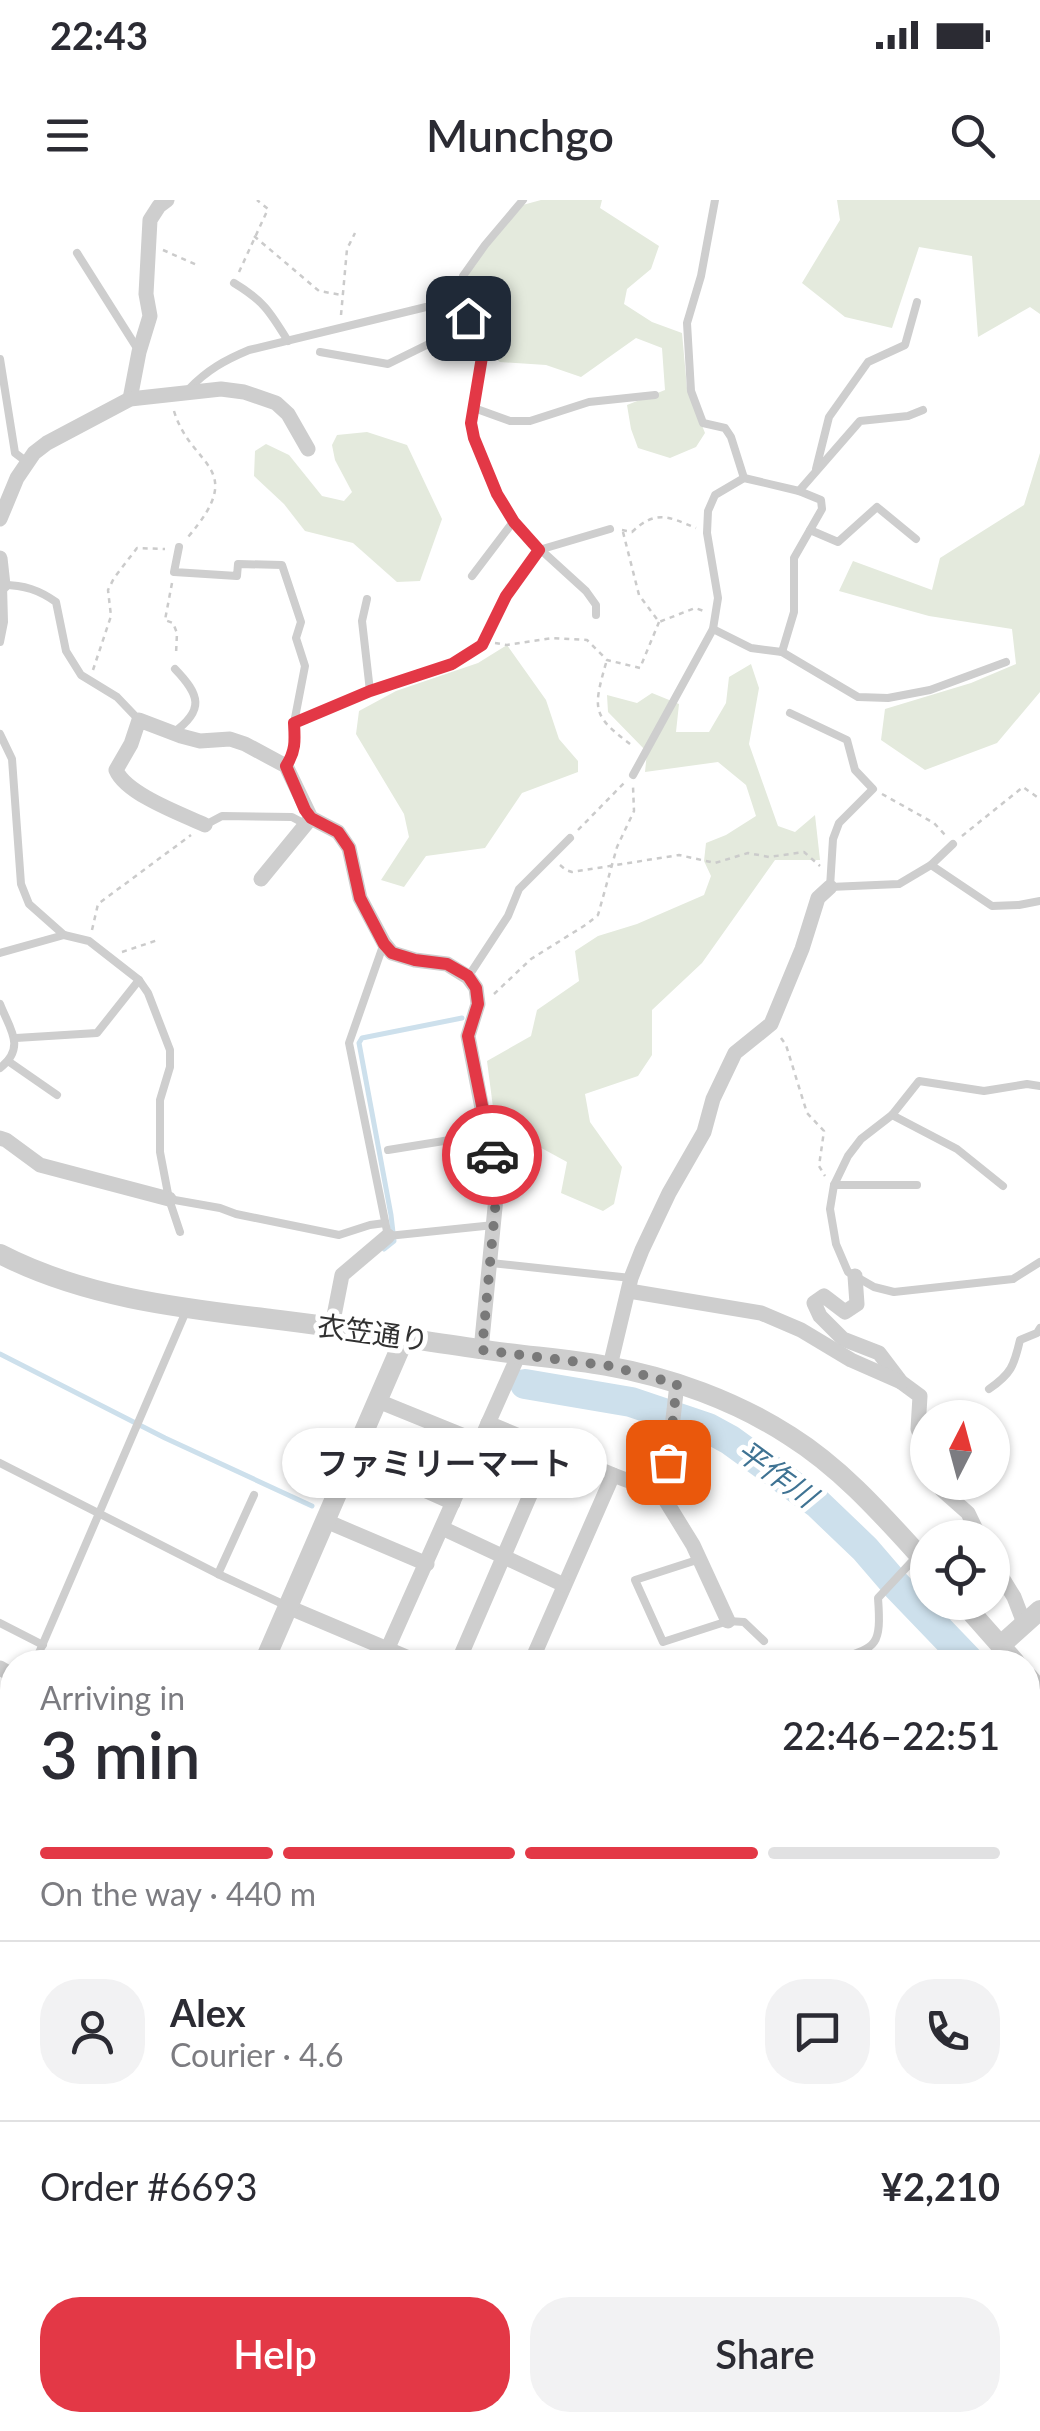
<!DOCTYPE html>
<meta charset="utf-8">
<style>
body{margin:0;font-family:Lato,"Noto Sans JP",sans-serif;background:#f2f2f3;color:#2b2b33;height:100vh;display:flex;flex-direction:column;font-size:38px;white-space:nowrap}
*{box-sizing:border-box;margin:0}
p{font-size:32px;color:#7c7c81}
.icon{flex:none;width:55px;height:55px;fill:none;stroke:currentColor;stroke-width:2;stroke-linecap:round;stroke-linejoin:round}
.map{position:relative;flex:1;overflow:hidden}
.panel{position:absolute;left:0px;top:1450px;width:1040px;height:782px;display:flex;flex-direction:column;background:#fff;border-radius:40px 40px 0 0;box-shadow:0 2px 8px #0004}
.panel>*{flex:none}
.needle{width:65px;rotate:6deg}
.fabs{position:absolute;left:910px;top:1200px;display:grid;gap:20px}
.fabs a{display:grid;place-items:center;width:100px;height:100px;border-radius:50%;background:#fff;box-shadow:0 2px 8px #0004;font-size:50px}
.pin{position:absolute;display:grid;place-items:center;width:85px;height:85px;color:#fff;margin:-42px;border-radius:20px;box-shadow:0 5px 15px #0006}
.courier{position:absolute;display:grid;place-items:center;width:100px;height:100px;margin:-50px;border:8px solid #e33846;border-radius:50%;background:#fff;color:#222;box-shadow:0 2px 12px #0007}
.bubble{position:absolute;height:70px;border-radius:35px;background:#fff;box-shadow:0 2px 8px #0004;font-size:32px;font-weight:600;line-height:70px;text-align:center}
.summary em{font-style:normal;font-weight:600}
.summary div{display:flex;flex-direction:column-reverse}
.summary{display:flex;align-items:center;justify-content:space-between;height:170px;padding:0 40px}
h1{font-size:65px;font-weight:600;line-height:75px}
.bar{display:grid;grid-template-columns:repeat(4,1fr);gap:15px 10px;align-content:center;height:120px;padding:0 40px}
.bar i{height:12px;border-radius:8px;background:#e1e1e2}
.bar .selected{background:#e33846}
.bar p{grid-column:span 4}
.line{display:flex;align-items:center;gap:25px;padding:0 40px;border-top:2px solid #e1e1e2}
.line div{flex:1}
.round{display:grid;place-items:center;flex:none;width:105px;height:105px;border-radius:40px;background:#f2f2f3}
.action{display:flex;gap:20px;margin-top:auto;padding:20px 40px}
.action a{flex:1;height:115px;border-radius:40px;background:#e33846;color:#fff;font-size:40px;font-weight:600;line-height:115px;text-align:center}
.action a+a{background:#f2f2f3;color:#2b2b33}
.status{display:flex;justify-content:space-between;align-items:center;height:70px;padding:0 50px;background:#fff;direction:ltr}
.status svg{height:28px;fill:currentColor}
header{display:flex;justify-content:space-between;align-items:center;height:130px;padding:0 40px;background:#fff;font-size:45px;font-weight:600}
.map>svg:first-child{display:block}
.green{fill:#e4eadd}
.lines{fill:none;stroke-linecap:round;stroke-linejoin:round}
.stream{stroke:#cde0ec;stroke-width:5}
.river{stroke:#cde0ec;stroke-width:30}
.building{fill:#181818}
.path{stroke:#cbcbcb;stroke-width:2.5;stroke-dasharray:5 5;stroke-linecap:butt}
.service{stroke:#cecece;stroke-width:8}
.minor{stroke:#cecece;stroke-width:15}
.tertiary{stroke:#cecece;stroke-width:20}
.done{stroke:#797979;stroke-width:10;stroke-dasharray:0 18}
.route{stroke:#e33846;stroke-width:12}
.labels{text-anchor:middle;stroke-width:10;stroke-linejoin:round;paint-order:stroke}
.street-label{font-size:28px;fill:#313131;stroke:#fff}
.water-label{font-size:30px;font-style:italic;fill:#3f7393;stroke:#fff}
</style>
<div class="status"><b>22:43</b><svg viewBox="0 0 49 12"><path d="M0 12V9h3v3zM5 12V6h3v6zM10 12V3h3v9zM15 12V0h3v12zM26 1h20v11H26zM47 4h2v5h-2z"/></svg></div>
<header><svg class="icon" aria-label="menu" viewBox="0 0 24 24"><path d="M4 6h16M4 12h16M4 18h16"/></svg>Munchgo<svg class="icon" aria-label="search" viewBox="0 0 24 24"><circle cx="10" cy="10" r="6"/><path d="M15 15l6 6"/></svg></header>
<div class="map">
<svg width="1040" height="2231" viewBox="0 0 1040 2231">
<rect width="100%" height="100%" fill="#fff"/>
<!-- green -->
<g class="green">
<path d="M541,0H602L600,8L659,46L651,69L627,89L624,104L652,122L682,133L687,188L705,233L696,247L670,258L638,248L631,229L627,205L665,190L662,148L636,138L581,177L546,165L500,162L465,137L460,96L468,69L519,6Z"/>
<path d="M837,0H1040V114L1030,107L978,137L972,56L919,47L892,128L845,117L802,83L840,20Z"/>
<path d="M367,232L407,245L442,319L420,381L397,382L353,343L305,331L284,304L254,276L255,251L266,244L289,255L322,296L344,301L352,292L335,260L332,245L337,235Z"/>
<path d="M1040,253V492L997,543L925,570L881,540L885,509L971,483L1016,464L1012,429L929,416L839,391L853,361L932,390L940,358L1024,305Z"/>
<path d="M507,445L546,500L559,539L578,561V572L522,593L485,648L426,656L404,687L381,680L409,637L404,614L356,534L359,511L396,491L478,463Z"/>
<path d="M751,464L759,488L749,544L778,626L795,632L815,615L820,660H775L702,763L652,810V855L638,876L585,894L590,922L622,967L614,1004L603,1011L561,993L567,962L514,933L494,915L487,861L531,836L537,810L579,781L575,751L598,736L637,724L704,695L711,676L704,661L706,643L726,635L756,616L746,585L718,562L645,572L647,552L608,512L607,495L637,503L652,493L679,504L676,532H709L726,503L729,477Z"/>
</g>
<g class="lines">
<!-- stream -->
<g class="stream">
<path d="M384,1049L394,1041L391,1015L359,843L362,838L462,818"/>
<path d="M0,1154L165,1238L312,1306"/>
</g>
<!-- river -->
<g class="river">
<path d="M525,1184L631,1202L708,1228L730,1240L817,1303L865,1349L896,1385L970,1462"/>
<path d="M1028,1532L1034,1542L1040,1578"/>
</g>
</g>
<!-- building -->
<path class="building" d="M0,1828L12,1832V1865L0,1861Z"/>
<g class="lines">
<!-- path -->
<g class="path">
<path d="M254,36L319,91L342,95"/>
<path d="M163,50L197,65"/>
<path d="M239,72L268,9L257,0"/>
<path d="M341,115L347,49L355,33"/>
<path d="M174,211C191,268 249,266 188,337"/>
<path d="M622,330L632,332C656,309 669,317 696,328"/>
<path d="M623,332L639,395L659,422L695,408L704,411"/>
<path d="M172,383L165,420L173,423L177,433L176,454"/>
<path d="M495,443L507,445L552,438L587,440L607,460L640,468L659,422"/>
<path d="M606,463C592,512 593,516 634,547"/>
<path d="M93,470L111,416L108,390L114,378L137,348L165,349"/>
<path d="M882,594L934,623L946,636"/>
<path d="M578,630L625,582"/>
<path d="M962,636L1023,587L1040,599"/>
<path d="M560,665L566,670L572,672L679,655L715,663L748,653L769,657L804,652L820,666"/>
<path d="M92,730L98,704L191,635"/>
<path d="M122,752L158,740"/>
<path d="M494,794L531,759L587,724L598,715L617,647L634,611L633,586"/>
<path d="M781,838L786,845L807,913L824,931L819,966L825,976"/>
<path d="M1028,1752L1040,1787"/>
<path d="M1028,2042L1040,2032"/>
</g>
<!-- service -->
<g class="service">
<path d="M715,0L701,76L687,123L691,191L703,223L725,228L731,237L744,278"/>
<path d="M77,53L137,148"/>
<path d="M234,83C264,101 270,112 288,141"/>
<path d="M459,109L463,76L485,45L523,0"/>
<path d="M320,152L388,164L451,133L468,118"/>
<path d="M0,159L15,253L27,262"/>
<path d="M189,189C207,170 225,160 249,150L426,107L459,109L478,130L484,145L471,223L474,238L497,294L519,330L586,391L596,405V415"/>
<path d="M474,208L510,221H530L589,202L655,195"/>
<path d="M816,269L829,217L868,162L905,145L917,102"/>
<path d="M799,291L860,221L908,216L923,210"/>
<path d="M810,330L838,342L877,307L916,339"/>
<path d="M179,347L174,372L237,376L238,364L282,365L301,422L296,438L305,466L294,523L296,543L293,555L286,566"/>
<path d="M472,376L513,322"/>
<path d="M367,399L362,421L370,491"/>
<path d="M713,429L751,448L782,452L858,497L888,498L930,490L1006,462"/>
<path d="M0,442L4,422L3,385C24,385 39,390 56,402L66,451L81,475L117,497L138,519"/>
<path d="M790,513L847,540L855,570L873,589L839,623L833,639L830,687L899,684L931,665L953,644"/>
<path d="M294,523L370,491L452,463L482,445L506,396L539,350L610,329"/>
<path d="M173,533C205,510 200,495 175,469"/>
<path d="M0,534L12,559L21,684L29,704L64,735L89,741L139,780L148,793L170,850V867L160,900V952L169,999L180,1032"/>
<path d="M633,575L713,429L718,398L707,333L708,311L715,295L744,278L799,291L821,300L822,309L794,358V412L782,452"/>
<path d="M205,625L222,616L292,617L305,624"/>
<path d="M931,665L992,706L1019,705L1040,701"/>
<path d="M384,743L349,843L388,1036L494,1025"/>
<path d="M0,753L64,735"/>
<path d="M468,777L508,716L519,689L570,638"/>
<path d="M0,804C9,828 27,847 0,868"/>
<path d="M16,838L97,833L139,780"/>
<path d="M8,861L57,895"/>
<path d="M1040,886L1027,884L984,891L919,881L892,915L861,939L848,956L834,985L830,1009L836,1044L848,1072L874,1087L894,1092L1013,1079L1040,1062"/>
<path d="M892,915L957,949L1003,986"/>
<path d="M388,950L487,934"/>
<path d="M834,985H917"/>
<path d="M169,999L220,1008L236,1014L339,1035L370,1025L385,1023"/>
<path d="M491,1063L631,1078"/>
<path d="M989,1189C1011,1174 1014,1166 1020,1140L1037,1133L1040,1128"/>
<path d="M0,1263L218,1374L287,1406"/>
<path d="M700,1359L635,1380L663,1442L728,1421L744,1422L764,1441"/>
<path d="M218,1374L254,1295"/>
<path d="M0,1423L43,1445"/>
<path d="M35,1462L187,1109"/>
<path d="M829,1462C875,1447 882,1451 878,1398L918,1355"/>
<path d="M533,2220L537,2231"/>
<path d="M716,2220L723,2231"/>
<path d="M1013,2220L1028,2231"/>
<path d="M851,2231V2220"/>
</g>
<!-- minor -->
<g class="minor">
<path d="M130,199L139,152L150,116L146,94L150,20L159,6L167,0"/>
<path d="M0,319L17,278L34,253L47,243L130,199L221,189L244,192L276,203L288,214L308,249"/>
<path d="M0,358L3,385"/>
<path d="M205,625C181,614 126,594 116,570L131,544L139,520L181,536L200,541L230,539L245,544L286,566L311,618L338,632L349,648L360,698L384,743L392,753L415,760L447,764L468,777L476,788L478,804L468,836L487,934L498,977L481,1150"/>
<path d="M261,679L311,618"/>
<path d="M0,938L6,940L40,965L169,999"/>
<path d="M855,1076L857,1104L845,1112L824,1096L814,1103L820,1116L843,1139L879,1153L901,1182L920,1196L918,1229L928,1253"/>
<path d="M629,1091L761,1113L801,1130L851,1160L901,1182"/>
<path d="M332,1126L342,1075L388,1036"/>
<path d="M610,1166L631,1078L642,1050L669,993L704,932L713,899L735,853L771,824L802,749L818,698L830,687"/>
<path d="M677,1184L668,1262L661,1293L693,1345L728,1421"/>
<path d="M378,1201L479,1242"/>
<path d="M488,1223L613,1275L531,1462"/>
<path d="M353,1258L453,1303"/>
<path d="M613,1275L661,1293"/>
<path d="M939,1282L942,1290L968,1313L980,1338"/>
<path d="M326,1321L427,1364"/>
<path d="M442,1328L564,1385"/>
<path d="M992,1361L1014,1397L1024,1423"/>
<path d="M288,1407L418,1462"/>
<path d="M387,1450L519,1154"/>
<path d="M458,1462L550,1249"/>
<path d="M0,1468L12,1475"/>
<path d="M0,1523L12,1504"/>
<path d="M1028,1566L1030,1624L1037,1661"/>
<path d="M1028,1895L1040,1897"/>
<path d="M0,1896L12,1900"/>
<path d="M15,2220L51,2231"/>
<path d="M316,2220L317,2231"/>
<path d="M475,2220L481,2226L490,2220"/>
<path d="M974,2220L979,2224L975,2231"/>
<path d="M104,2231L135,2220"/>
<path d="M401,2231L403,2220"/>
</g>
<!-- tertiary -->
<g class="tertiary">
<path d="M0,1054C83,1097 179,1108 271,1119C341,1127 410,1139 480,1149C522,1156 565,1158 607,1166C670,1177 736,1201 790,1236C844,1270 885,1318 928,1365"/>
<path d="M962,1402L1015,1462"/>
<path d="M1001,1445L1040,1410"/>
<path d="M264,1462L405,1137"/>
<path d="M1028,1477L1040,1491"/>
<path d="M0,2071L12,2042"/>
</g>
</g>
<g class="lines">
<!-- done -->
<path class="done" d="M492,955L498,977L482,1150L610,1166L677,1184L668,1262"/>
<!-- route -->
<path class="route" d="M468,118L478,130L484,145L471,223L474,238L497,294L514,322L539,350L506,396L482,445L452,464L370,491L294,523C295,540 296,551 286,566L305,610L311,618L338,632L349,648L360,698L384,744L392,753L415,760L447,764L468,776L476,788L478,804L468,836L492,955"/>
</g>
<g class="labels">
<!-- street labels -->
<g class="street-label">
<text transform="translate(373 1133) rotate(8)" y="10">衣笠通り</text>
</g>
<!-- water labels -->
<g class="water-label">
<text transform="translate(776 1274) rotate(36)" y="10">平作川</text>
</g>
</g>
</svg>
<div class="fabs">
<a><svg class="needle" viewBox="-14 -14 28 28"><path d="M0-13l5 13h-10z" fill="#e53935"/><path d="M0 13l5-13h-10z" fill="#7c7c81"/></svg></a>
<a><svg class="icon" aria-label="locate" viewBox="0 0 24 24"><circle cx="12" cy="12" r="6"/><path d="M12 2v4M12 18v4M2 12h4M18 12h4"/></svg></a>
</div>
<div class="pin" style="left:668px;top:1262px;background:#ea580c"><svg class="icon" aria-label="bag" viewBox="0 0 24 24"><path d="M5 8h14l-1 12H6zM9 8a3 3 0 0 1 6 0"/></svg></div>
<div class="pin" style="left:468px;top:118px;background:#1f2937"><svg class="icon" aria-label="home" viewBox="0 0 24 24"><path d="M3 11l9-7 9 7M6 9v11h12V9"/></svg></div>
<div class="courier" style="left:492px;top:955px"><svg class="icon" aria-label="car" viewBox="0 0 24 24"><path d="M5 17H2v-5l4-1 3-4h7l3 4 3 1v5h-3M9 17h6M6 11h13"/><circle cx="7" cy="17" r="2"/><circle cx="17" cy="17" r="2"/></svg></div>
<div class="bubble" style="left:282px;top:1228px;width:325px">ファミリーマート</div>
<section class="panel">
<div class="summary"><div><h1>3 min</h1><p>Arriving in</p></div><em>22:46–22:51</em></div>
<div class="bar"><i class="selected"></i><i class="selected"></i><i class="selected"></i><i></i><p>On the way · 440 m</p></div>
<div class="line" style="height:180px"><a class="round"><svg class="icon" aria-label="person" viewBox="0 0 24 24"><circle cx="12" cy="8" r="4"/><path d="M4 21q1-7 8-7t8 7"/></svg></a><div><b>Alex</b><p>Courier · 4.6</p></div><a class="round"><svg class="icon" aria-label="chat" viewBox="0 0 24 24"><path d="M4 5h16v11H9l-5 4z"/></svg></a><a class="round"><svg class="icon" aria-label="phone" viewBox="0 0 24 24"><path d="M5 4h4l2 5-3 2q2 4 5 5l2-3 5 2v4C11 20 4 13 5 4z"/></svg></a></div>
<div class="line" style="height:130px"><div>Order #6693</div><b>¥2,210</b></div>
<div class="action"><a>Help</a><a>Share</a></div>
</section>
</div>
